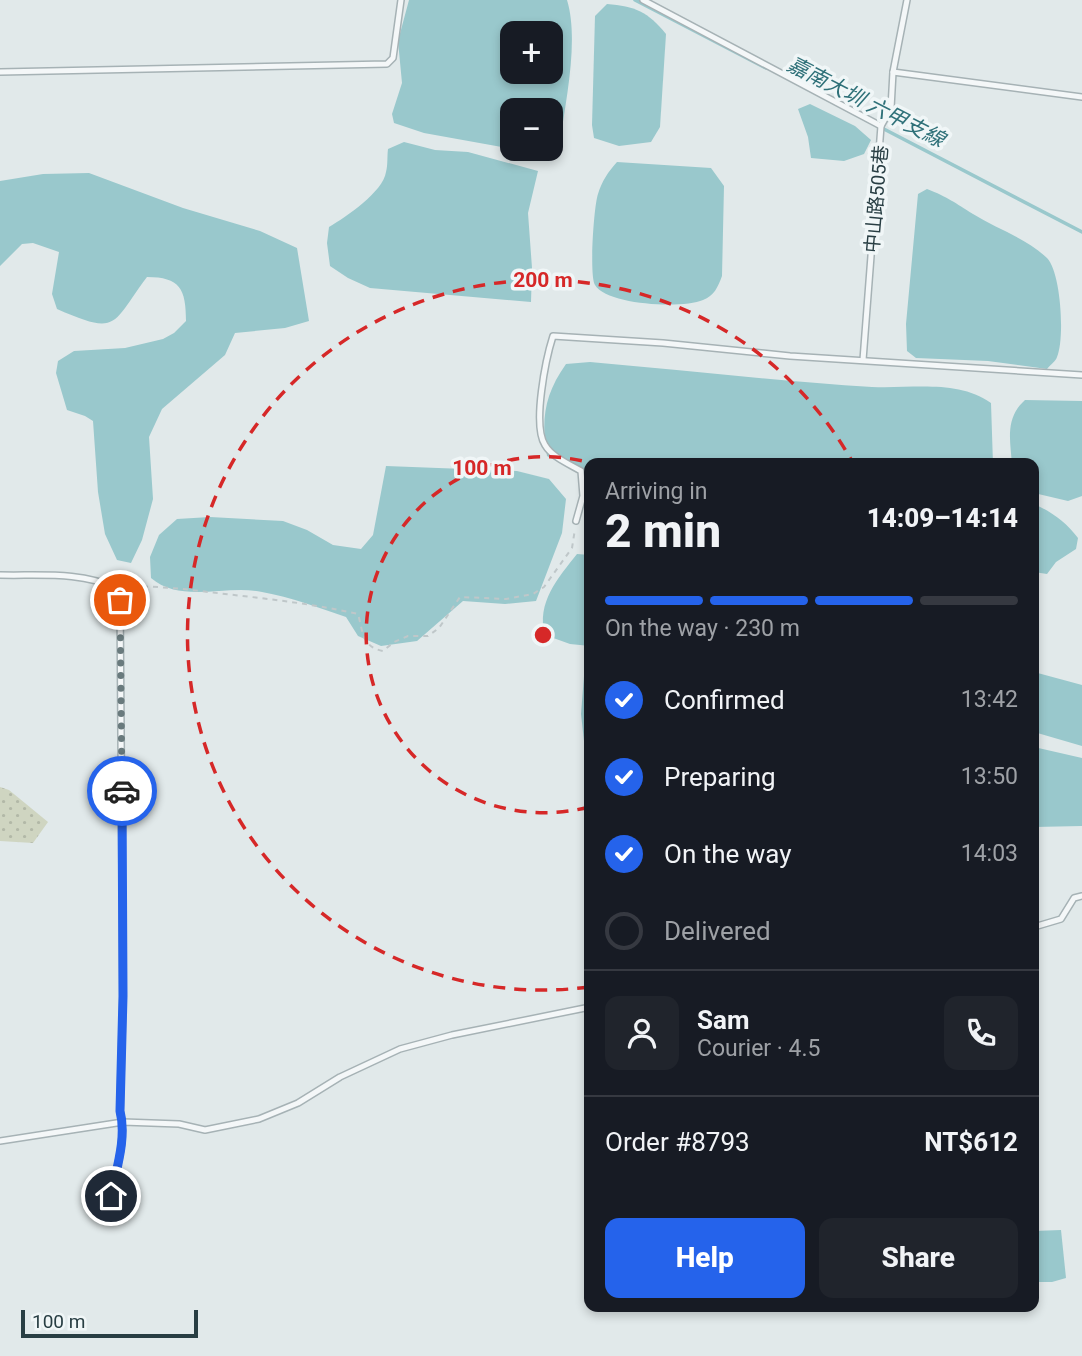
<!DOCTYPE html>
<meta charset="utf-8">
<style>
body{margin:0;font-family:Roboto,"Noto Sans TC",sans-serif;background:#20242c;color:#f1f3f6;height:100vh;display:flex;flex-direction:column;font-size:26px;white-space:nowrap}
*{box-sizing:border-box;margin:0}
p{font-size:23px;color:#9ea1a6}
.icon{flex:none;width:38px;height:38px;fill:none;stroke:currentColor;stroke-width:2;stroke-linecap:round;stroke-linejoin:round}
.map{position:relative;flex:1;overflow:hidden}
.details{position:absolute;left:584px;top:458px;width:455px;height:854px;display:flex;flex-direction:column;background:#171b24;border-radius:14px;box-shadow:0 4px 10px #0003}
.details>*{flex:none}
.fabs{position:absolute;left:500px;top:21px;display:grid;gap:14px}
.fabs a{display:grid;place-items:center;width:63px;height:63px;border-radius:14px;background:#171b24;box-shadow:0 4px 10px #0003;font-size:35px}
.scale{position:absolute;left:21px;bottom:18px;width:177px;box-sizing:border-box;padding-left:7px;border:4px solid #283e43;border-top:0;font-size:19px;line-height:24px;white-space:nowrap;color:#283e43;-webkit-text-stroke:5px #f0f6f7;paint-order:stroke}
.pin{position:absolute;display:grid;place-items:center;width:60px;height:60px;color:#fff;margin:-30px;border:4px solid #fff;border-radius:50%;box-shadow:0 2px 7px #0007}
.courier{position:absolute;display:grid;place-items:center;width:70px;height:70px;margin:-35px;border:5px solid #2563eb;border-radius:50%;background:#fff;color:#222;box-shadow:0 2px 9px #0007}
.headline em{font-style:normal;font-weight:800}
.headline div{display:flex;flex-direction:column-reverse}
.headline{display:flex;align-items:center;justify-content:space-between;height:119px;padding:0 21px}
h1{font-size:46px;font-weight:800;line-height:52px}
.bar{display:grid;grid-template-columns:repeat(4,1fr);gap:10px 7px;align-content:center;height:84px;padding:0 21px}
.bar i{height:9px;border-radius:5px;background:#363941}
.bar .current{background:#2563eb}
.bar p{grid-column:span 4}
.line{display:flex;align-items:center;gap:18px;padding:0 21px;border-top:2px solid #363941}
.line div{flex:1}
.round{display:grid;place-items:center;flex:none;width:74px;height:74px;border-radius:14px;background:#20242c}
ol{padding:0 21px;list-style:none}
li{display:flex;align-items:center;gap:21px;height:77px}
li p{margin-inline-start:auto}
li .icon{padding:7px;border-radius:50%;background:#2563eb;color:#fff;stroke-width:4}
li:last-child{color:#9ea1a6}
li i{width:38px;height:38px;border:4px solid #363941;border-radius:50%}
.cta{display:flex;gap:14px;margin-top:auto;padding:14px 21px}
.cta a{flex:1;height:80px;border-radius:14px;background:#2563eb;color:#fff;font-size:28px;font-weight:800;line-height:80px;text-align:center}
.cta a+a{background:#20242c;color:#f1f3f6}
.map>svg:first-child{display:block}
.grass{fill:url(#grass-dots)}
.water{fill:#99c8cc;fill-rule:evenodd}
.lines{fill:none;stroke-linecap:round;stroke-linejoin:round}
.stream{stroke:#99c8cc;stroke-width:3.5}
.lane-casing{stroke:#a6b2b5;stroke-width:8}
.path{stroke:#bfc7c9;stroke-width:2;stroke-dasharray:5 5;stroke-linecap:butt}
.lane{stroke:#f4f7f8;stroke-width:5}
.done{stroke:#697a7d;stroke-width:7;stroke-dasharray:0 12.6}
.route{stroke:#2563eb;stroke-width:9}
.ring{fill:none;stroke:#d62828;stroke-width:3.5;stroke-dasharray:12 9}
.labels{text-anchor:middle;stroke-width:7;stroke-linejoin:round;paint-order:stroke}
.street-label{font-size:19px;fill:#283e43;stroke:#f0f6f7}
.water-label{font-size:21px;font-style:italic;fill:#2f7179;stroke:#f0f6f7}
.centre{fill:#d62828;stroke:#f0f6f7;stroke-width:3.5}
.ring-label{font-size:21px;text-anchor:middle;font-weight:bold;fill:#d62828;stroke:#f0f6f7;stroke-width:7;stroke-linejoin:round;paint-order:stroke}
</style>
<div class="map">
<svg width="1082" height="1356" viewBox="0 0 1082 1356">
<defs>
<pattern id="grass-dots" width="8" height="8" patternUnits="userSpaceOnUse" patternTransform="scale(1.75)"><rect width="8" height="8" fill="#cfd5c1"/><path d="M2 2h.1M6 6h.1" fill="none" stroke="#b2b8a7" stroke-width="1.8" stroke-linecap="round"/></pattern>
</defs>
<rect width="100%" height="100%" fill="#e1e9ea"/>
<!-- grass -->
<path class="grass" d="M0,787L9,790L48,822L33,843L0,841Z"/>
<!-- water -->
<g class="water">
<path d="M409,0H567C579,39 566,100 560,141L551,143V110H513V149L424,133L394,123L392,114L402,83L398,41ZM513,33H551V72H513Z"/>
<path d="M607,4C635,6 648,12 666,34L660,127L651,142L619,146L594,138L592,125L595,16Z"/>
<path d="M810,104L855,126L871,140L864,154L844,161L811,158L808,137L798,109Z"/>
<path d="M404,142L435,150L468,152L538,171L528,213L532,268L531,302L370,288L348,278L330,266L327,243L329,227C346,217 383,192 386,172C388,165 387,156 388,149Z"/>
<path d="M617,162L711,168L724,186L722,276C718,287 714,296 703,300C682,309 607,305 595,285C589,275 594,205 598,194C602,181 608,172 617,162Z"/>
<path d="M89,173L183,208L260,231L297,248L309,321L285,328L235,333L225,355L162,409L149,437L153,499L142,540L131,563L117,560L105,534L98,492L93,421L85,416L67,410L56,373L58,361L74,351L125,348L163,339L174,333L186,321C186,289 180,277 147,277C111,325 119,336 57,309L52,294L59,252L33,243L22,244L0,266V181L43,174Z"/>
<path d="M927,189C948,197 955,203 973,214C997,229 1026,238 1047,258C1061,272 1065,339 1057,357C1056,361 1050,365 1047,369L988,361L916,358L907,351L906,324L918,194Z"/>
<path d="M590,362C683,370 778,381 872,387C911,389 957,379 991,403L993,464H590V473L581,474L547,456C541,420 544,395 566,364Z"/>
<path d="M1025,400L1082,401V496L1068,501L1034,493V464H1012C1010,439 1005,418 1025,400Z"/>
<path d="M386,466L517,471L549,479L566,499L562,533L536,601L505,604L463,601L417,641L381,646L358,636L346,617C319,608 291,597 262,592C227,584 181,604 151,578L150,557L159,535L177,519L210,517L283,521L307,530L333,545L361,549L373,535Z"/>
<path d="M1034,504C1052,512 1066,522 1078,538L1076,549L1056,562L1047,574L1034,572Z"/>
<path d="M577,554L590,555V646L570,644L545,635C536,603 558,578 577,554Z"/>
<path d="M585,664H590V762L586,759L581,714Z"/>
<path d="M1034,672L1082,685V746L1034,732Z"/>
<path d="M1034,747L1082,758V826L1034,827Z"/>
<path d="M1061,1230L1066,1278L1052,1282H1034V1231Z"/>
</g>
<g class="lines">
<!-- stream -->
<g class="stream">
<path d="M635,0L766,68"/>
<path d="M882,128L1082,232"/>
</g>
<!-- lane casing -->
<g class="lane-casing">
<g id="lane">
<path d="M643,0L881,126"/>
<path d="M0,72L387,64L393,58L401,0"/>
<path d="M893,72L1082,97"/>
<path d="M863,360L881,126L891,108L893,72L907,0"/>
<path d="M576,521L583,496L581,471C569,464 552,457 545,445C532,425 546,358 553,336L663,343L790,356L1082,375"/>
<path d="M0,575C37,576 82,571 115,588L120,600L123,997L120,1111C127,1138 116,1170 111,1197"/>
<path d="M1034,927L1061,919L1074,898L1082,896"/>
<path d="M0,1141L123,1122L179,1124L205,1130L259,1119L298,1103L340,1077L400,1049L452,1035L590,1007"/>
</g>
</g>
<!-- path -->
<path class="path" d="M123,587C157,585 191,590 225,594C270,599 314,604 358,614C363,632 362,647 383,651L394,642L408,636H428L439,628L460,597L506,599L533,594L544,587L572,548L575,529"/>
<!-- lane -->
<use href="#lane" class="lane"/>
</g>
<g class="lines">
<!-- done -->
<path class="done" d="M120,600L122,791"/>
<!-- route -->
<path class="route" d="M111,1196C116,1170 127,1138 120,1111L123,996L122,791"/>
</g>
<!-- distance rings -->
<g class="ring">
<path d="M589 807A178 178 0 1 1 591 463"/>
<path d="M589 987A355 355 0 1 1 853 463"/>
</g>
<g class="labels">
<!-- street labels -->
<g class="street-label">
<text transform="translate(876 199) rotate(-85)" y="7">中山路505巷</text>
</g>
<!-- water labels -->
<g class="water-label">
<text transform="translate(866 102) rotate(27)" y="7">嘉南大圳 六甲支線</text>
</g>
</g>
<circle cx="543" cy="635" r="10" class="centre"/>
<g class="ring-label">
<text x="543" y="287">200 m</text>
<text x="482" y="475">100 m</text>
</g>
</svg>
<div class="fabs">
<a>+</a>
<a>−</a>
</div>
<div class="scale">100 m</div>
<div class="pin" style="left:120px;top:600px;background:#ea580c"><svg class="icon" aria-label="bag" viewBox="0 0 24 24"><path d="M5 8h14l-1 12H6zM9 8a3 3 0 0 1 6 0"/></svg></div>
<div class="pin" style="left:111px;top:1196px;background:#1f2937"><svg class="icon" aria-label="home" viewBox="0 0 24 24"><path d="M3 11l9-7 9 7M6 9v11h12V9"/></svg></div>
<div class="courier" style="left:122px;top:791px"><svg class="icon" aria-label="car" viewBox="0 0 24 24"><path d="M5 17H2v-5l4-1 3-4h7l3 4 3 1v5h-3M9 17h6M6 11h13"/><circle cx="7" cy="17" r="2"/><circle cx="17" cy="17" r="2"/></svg></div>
<section class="details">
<div class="headline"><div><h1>2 min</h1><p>Arriving in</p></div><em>14:09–14:14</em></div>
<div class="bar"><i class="current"></i><i class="current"></i><i class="current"></i><i></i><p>On the way · 230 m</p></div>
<ol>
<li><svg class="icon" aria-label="check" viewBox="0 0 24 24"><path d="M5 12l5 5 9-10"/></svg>Confirmed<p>13:42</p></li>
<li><svg class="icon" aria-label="check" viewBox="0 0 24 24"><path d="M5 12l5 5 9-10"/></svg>Preparing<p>13:50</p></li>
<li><svg class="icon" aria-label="check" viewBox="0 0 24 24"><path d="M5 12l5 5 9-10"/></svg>On the way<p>14:03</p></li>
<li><i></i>Delivered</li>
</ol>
<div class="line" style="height:126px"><a class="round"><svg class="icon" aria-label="person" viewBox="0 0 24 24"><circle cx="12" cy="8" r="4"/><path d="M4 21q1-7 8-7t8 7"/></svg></a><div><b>Sam</b><p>Courier · 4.5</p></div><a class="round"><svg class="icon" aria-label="phone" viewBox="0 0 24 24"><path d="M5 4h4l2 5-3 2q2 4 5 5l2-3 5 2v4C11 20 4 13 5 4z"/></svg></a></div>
<div class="line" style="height:91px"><div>Order #8793</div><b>NT$612</b></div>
<div class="cta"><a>Help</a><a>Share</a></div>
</section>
</div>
